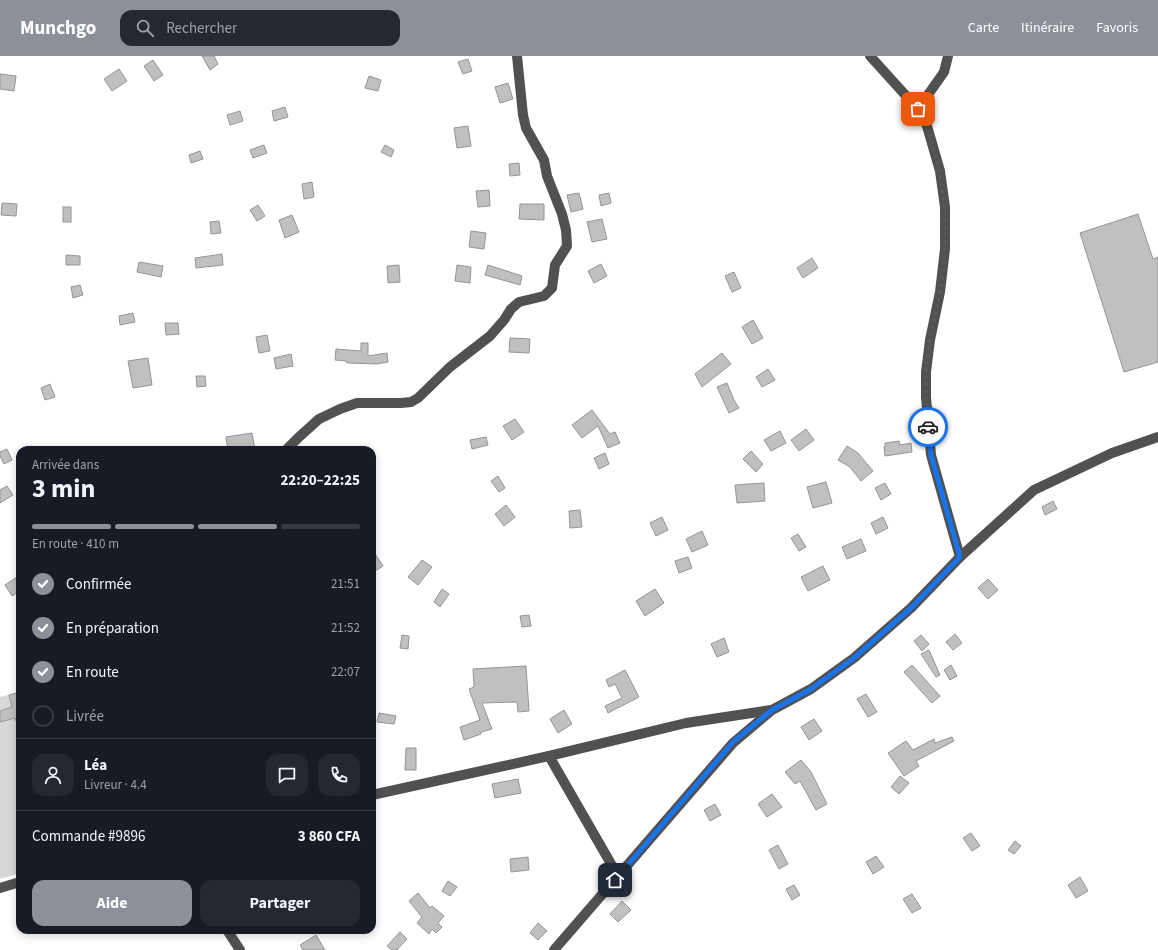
<!DOCTYPE html>
<html lang="fr">
<meta charset="utf-8">
<style>
body{margin:0;font-family:"Source Sans 3",sans-serif;background:#242831;color:#f1f3f6;height:100vh;display:flex;flex-direction:column;font-size:15px;white-space:nowrap}
*{box-sizing:border-box;margin:0}
p{font-size:13px;color:#9ea1a6}
.icon{flex:none;width:22px;height:22px;fill:none;stroke:currentColor;stroke-width:2;stroke-linecap:round;stroke-linejoin:round}
.map{position:relative;flex:1;overflow:hidden}
.panel{position:absolute;left:16px;top:390px;width:360px;height:488px;display:flex;flex-direction:column;background:#171b24;border-radius:12px;box-shadow:0 2px 10px #0003}
.panel>*{flex:none}
.pin{position:absolute;display:grid;place-items:center;width:34px;height:34px;color:#fff;margin:-17px;border-radius:8px;box-shadow:0 2px 6px #0006}
.courier{position:absolute;display:grid;place-items:center;width:40px;height:40px;margin:-20px;border:3px solid #1a73e8;border-radius:50%;background:#fff;color:#222;box-shadow:0 1px 5px #0007}
.overview em{font-style:normal;font-weight:700}
.overview div{display:flex;flex-direction:column-reverse}
.overview{display:flex;align-items:center;justify-content:space-between;height:68px;padding:0 16px}
h1{font-size:26px;font-weight:700;line-height:30px}
.bar{display:grid;grid-template-columns:repeat(4,1fr);gap:6px 4px;align-content:center;height:48px;padding:0 16px}
.bar i{height:5px;border-radius:3px;background:#363941}
.bar .on{background:#8c9099}
.bar p{grid-column:span 4}
.line{display:flex;align-items:center;gap:10px;padding:0 16px;border-top:1px solid #363941}
.line div{flex:1}
.round{display:grid;place-items:center;flex:none;width:42px;height:42px;border-radius:12px;background:#242831}
ol{padding:0 16px;list-style:none}
li{display:flex;align-items:center;gap:12px;height:44px}
li p{margin-inline-start:auto}
li .icon{padding:4px;border-radius:50%;background:#8c9099;color:#fff;stroke-width:4}
li:last-child{color:#9ea1a6}
li i{width:22px;height:22px;border:2px solid #363941;border-radius:50%}
.cta{display:flex;gap:8px;margin-top:auto;padding:8px 16px}
.cta a{flex:1;height:46px;border-radius:12px;background:#8c9099;color:#fff;font-size:16px;font-weight:700;line-height:46px;text-align:center}
.cta a+a{background:#242831;color:#f1f3f6}
header{display:flex;align-items:center;gap:24px;box-sizing:border-box;height:56px;padding:0 20px;background:#8c9099;color:#fff}
header strong{font-size:19px}
nav{display:flex;gap:22px;margin-inline-start:auto;font-size:14px}
.search{width:280px;height:36px;background:#242831;display:flex;align-items:center;gap:10px;box-sizing:border-box;padding:0 14px;border-radius:12px;color:#9ea1a6;font-size:15px}
.map>svg:first-child{display:block}
.green{fill:#d8d8d8}
.building{fill:#c0c0c0;stroke:#959595}
.lines{fill:none;stroke-linecap:round;stroke-linejoin:round}
.minor{stroke:#515151;stroke-width:10}
.done{stroke:#595959;stroke-width:4;stroke-dasharray:0 7.2}
.route{stroke:#1a73e8;stroke-width:5}
</style>
<header>
<strong>Munchgo</strong>
<div class="search"><svg class="icon" aria-label="search" viewBox="0 0 24 24"><circle cx="10" cy="10" r="6"/><path d="M15 15l6 6"/></svg>Rechercher</div>
<nav><a>Carte</a><a>Itinéraire</a><a>Favoris</a></nav>
</header>
<div class="map">
<svg width="1158" height="894" viewBox="0 0 1158 894">
<rect width="100%" height="100%" fill="#fff"/>
<!-- green -->
<path class="green" d="M20,636V817L0,823V641Z"/>
<!-- building -->
<g class="building">
<path d="M202,0H214L218,8L210,14Z"/>
<path d="M468,3L472,15L463,18L458,6Z"/>
<path d="M153,4L163,19L154,25L144,10Z"/>
<path d="M119,13L127,25L112,35L104,23Z"/>
<path d="M0,18L16,20L14,35L0,33Z"/>
<path d="M369,20L381,24L378,35L365,32Z"/>
<path d="M508,27L513,43L500,47L495,31Z"/>
<path d="M285,51L288,61L274,65L272,55Z"/>
<path d="M240,55L243,65L230,69L227,59Z"/>
<path d="M468,70L471,90L457,92L454,72Z"/>
<path d="M264,89L267,97L253,102L250,94Z"/>
<path d="M385,89L394,94L391,101L381,96Z"/>
<path d="M200,95L203,103L191,107L189,99Z"/>
<path d="M519,107L520,119L510,120L509,108Z"/>
<path d="M312,126L314,141L304,143L302,128Z"/>
<path d="M489,134L490,150L478,151L476,135Z"/>
<path d="M579,137L583,153L571,156L567,139Z"/>
<path d="M609,137L611,147L601,150L599,139Z"/>
<path d="M2,147L17,148L16,160L1,159Z"/>
<path d="M520,148H544V164L519,163Z"/>
<path d="M258,149L265,160L257,165L250,154Z"/>
<rect x="63" y="151" width="8" height="15"/>
<path d="M1138,158L1153,203L1158,201V306L1124,316L1080,177Z"/>
<path d="M292,159L299,176L285,182L279,164Z"/>
<path d="M602,163L607,183L592,186L587,166Z"/>
<path d="M219,165L221,177L211,178L210,166Z"/>
<path d="M471,175L486,177L484,193L469,191Z"/>
<path d="M222,198L223,209L196,212L195,202Z"/>
<path d="M66,199L80,200V209H66Z"/>
<path d="M812,202L818,212L803,222L797,212Z"/>
<path d="M139,206L163,210L161,221L137,216Z"/>
<path d="M601,208L607,220L594,227L588,215Z"/>
<path d="M399,209L400,226L388,227L387,210Z"/>
<path d="M457,209L471,211L470,227L455,225Z"/>
<path d="M488,209L522,220L520,229L485,219Z"/>
<path d="M734,216L741,232L732,236L725,220Z"/>
<path d="M80,229L83,239L73,242L71,231Z"/>
<path d="M133,257L135,266L120,269L119,260Z"/>
<path d="M753,264L763,282L752,288L742,271Z"/>
<path d="M165,267H178L179,278L166,279Z"/>
<path d="M267,279L270,295L259,297L256,281Z"/>
<path d="M510,282L530,283L529,297L509,296Z"/>
<path d="M361,287H368V300L387,297L388,306L377,308L347,307L346,305L335,304L336,293L361,295Z"/>
<path d="M722,297L731,308L702,331L695,318Z"/>
<path d="M291,298L293,310L276,313L274,302Z"/>
<path d="M148,302L152,329L133,332L128,305Z"/>
<path d="M768,313L775,324L762,331L756,321Z"/>
<path d="M196,320H205L206,330L197,331Z"/>
<path d="M727,327L734,344L739,352L729,357L717,331Z"/>
<path d="M50,328L55,341L45,344L41,332Z"/>
<path d="M592,354L610,378L615,376L620,387L608,392L598,370L582,382L572,369Z"/>
<path d="M515,363L524,376L512,384L503,370Z"/>
<path d="M806,373L814,384L799,395L791,384Z"/>
<path d="M780,375L786,387L771,395L764,384Z"/>
<path d="M252,377L255,394H228L226,381Z"/>
<path d="M486,381L488,389L472,393L470,384Z"/>
<path d="M899,385L900,389L911,387L912,396L885,400L884,391H885V387Z"/>
<path d="M847,390L858,397L873,415L861,425L850,411L838,404Z"/>
<path d="M7,393L12,404L4,408L0,400V396Z"/>
<path d="M751,395L763,408L756,416L743,403Z"/>
<path d="M605,397L609,408L599,413L594,402Z"/>
<path d="M498,420L505,432L499,436L491,425Z"/>
<path d="M826,426L832,447L813,452L807,431Z"/>
<path d="M764,427L765,445L737,447L735,429Z"/>
<path d="M885,427L891,438L881,444L875,432Z"/>
<path d="M7,430L13,439L0,447V434Z"/>
<path d="M1053,445L1057,453L1045,459L1042,451Z"/>
<path d="M506,449L515,461L504,470L495,458Z"/>
<path d="M580,454L582,471L570,472L569,455Z"/>
<path d="M662,461L668,474L656,480L650,467Z"/>
<path d="M883,461L888,472L876,478L871,467Z"/>
<path d="M702,475L708,489L692,496L686,483Z"/>
<path d="M798,478L806,491L799,495L791,482Z"/>
<path d="M861,483L866,495L847,503L842,491Z"/>
<path d="M372,493L383,510L372,517Z"/>
<path d="M688,501L692,512L679,517L675,505Z"/>
<path d="M422,504L432,511L418,529L408,521Z"/>
<path d="M823,510L830,524L808,535L801,521Z"/>
<path d="M20,519V535L12,540L5,529Z"/>
<path d="M988,523L998,534L988,543L978,532Z"/>
<path d="M442,533L449,538L440,551L434,546Z"/>
<path d="M655,533L664,547L645,560L636,545Z"/>
<path d="M529,559L531,570L522,571L520,560Z"/>
<path d="M955,578L962,587L953,594L946,586Z"/>
<path d="M402,579L409,580L408,593L400,592Z"/>
<path d="M921,579L929,588L922,595L914,585Z"/>
<path d="M724,582L729,596L717,601L711,588Z"/>
<path d="M929,594L940,619L936,621L921,598Z"/>
<path d="M912,609L940,640L932,647L904,616Z"/>
<path d="M951,609L957,620L950,624L944,614Z"/>
<path d="M526,610L529,655L518,656L517,646L482,647L492,673L481,676V678L464,684L460,671L480,664L469,633L474,631L473,613Z"/>
<path d="M625,614L639,641L608,657L605,650L622,642L615,628L609,631L606,624Z"/>
<path d="M20,636V671H18L15,662L0,666V655L12,651L9,639Z"/>
<path d="M866,638L877,656L868,661L857,643Z"/>
<path d="M564,654L572,668L558,677L550,663Z"/>
<path d="M379,657L396,660L394,668L377,666Z"/>
<path d="M814,663L822,675L809,684L801,671Z"/>
<path d="M952,681L954,685L916,705L919,710L904,720L888,697L906,685L913,694L934,683L935,687Z"/>
<path d="M406,692H416V714H405Z"/>
<path d="M801,704L811,716L827,748L816,754L800,725L795,728L785,716Z"/>
<path d="M900,720L909,727L899,738L891,731Z"/>
<path d="M518,723L521,737L495,742L492,728Z"/>
<path d="M772,738L782,751L767,761L758,748Z"/>
<path d="M715,748L721,759L710,765L704,754Z"/>
<path d="M971,777L980,790L972,795L963,782Z"/>
<path d="M1015,785L1021,790L1014,798L1008,794Z"/>
<path d="M778,789L788,808L779,813L769,794Z"/>
<path d="M876,800L884,811L873,818L866,806Z"/>
<path d="M528,801L529,814L511,816L510,803Z"/>
<path d="M1080,821L1088,835L1076,842L1068,829Z"/>
<path d="M448,825L457,831L450,840L442,835Z"/>
<path d="M794,829L800,839L792,844L786,833Z"/>
<path d="M418,837L430,852L432,850L444,860L438,867L442,871L436,877L432,873L429,878L417,867L422,861L409,845Z"/>
<path d="M912,838L921,852L912,857L903,843Z"/>
<path d="M622,845L631,854L618,866L610,858Z"/>
<path d="M538,867L547,875L538,884L530,877Z"/>
<path d="M400,876L407,883L397,894H392L387,890Z"/>
<path d="M316,879L325,894H303L300,889Z"/>
</g>
<g class="lines">
<!-- minor -->
<g class="minor">
<path d="M870,0L918,53L927,70L940,115L945,151V193L940,236L930,284L926,316V341L931,399L960,501"/>
<path d="M918,53L944,16L948,0"/>
<path d="M286,394L299,381L319,363L340,353L357,347H401L411,346L418,342L450,311L490,280L504,264L511,253L519,246L544,240L552,232L555,209L567,190L566,174L562,158L547,120L544,104L526,72L523,59L517,0"/>
<path d="M549,700L618,820"/>
<path d="M372,739L549,700L686,667L771,654"/>
<path d="M0,832L20,826"/>
<path d="M227,874L240,894"/>
<path d="M554,894L733,687L772,654L811,633L854,602L911,552L960,501L1034,434L1112,397L1158,381"/>
</g>
</g>
<g class="lines">
<!-- done -->
<path class="done" d="M918,53C946,109 950,175 940,236C935,263 927,290 926,317C925,335 927,353 928,371"/>
<!-- route -->
<path class="route" d="M615,824L733,686L772,654L811,633L854,602L911,552L960,501L931,399L928,371"/>
</g>
</svg>
<div class="pin" style="left:918px;top:53px;background:#ea580c"><svg class="icon" aria-label="bag" viewBox="0 0 24 24"><path d="M5 8h14l-1 12H6zM9 8a3 3 0 0 1 6 0"/></svg></div>
<div class="pin" style="left:615px;top:824px;background:#1f2937"><svg class="icon" aria-label="home" viewBox="0 0 24 24"><path d="M3 11l9-7 9 7M6 9v11h12V9"/></svg></div>
<div class="courier" style="left:928px;top:371px"><svg class="icon" aria-label="car" viewBox="0 0 24 24"><path d="M5 17H2v-5l4-1 3-4h7l3 4 3 1v5h-3M9 17h6M6 11h13"/><circle cx="7" cy="17" r="2"/><circle cx="17" cy="17" r="2"/></svg></div>
<section class="panel">
<div class="overview"><div><h1>3 min</h1><p>Arrivée dans</p></div><em>22:20–22:25</em></div>
<div class="bar"><i class="on"></i><i class="on"></i><i class="on"></i><i></i><p>En route · 410 m</p></div>
<ol>
<li><svg class="icon" aria-label="check" viewBox="0 0 24 24"><path d="M5 12l5 5 9-10"/></svg>Confirmée<p>21:51</p></li>
<li><svg class="icon" aria-label="check" viewBox="0 0 24 24"><path d="M5 12l5 5 9-10"/></svg>En préparation<p>21:52</p></li>
<li><svg class="icon" aria-label="check" viewBox="0 0 24 24"><path d="M5 12l5 5 9-10"/></svg>En route<p>22:07</p></li>
<li><i></i>Livrée</li>
</ol>
<div class="line" style="height:72px"><a class="round"><svg class="icon" aria-label="person" viewBox="0 0 24 24"><circle cx="12" cy="8" r="4"/><path d="M4 21q1-7 8-7t8 7"/></svg></a><div><b>Léa</b><p>Livreur · 4.4</p></div><a class="round"><svg class="icon" aria-label="chat" viewBox="0 0 24 24"><path d="M4 5h16v11H9l-5 4z"/></svg></a><a class="round"><svg class="icon" aria-label="phone" viewBox="0 0 24 24"><path d="M5 4h4l2 5-3 2q2 4 5 5l2-3 5 2v4C11 20 4 13 5 4z"/></svg></a></div>
<div class="line" style="height:52px"><div>Commande #9896</div><b>3 860 CFA</b></div>
<div class="cta"><a>Aide</a><a>Partager</a></div>
</section>
</div>
